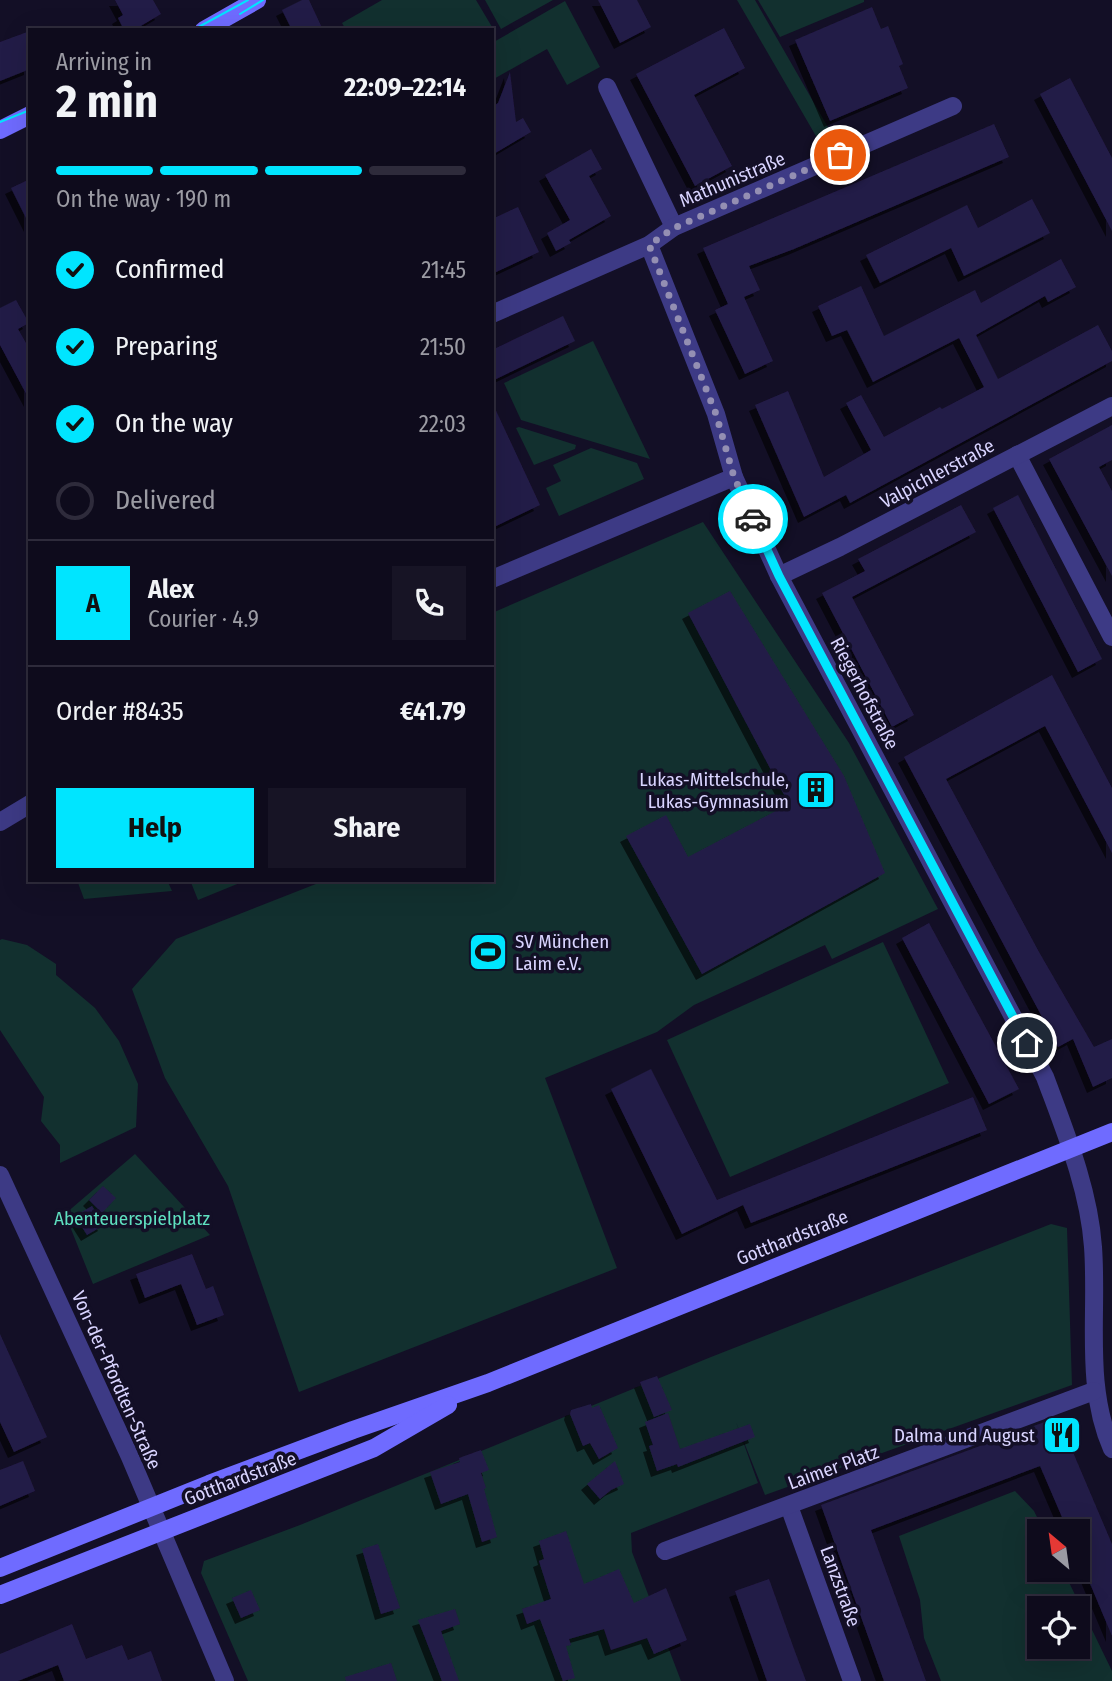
<!DOCTYPE html>
<meta charset="utf-8">
<style>
body{margin:0;font-family:"Fira Sans Condensed",sans-serif;background:#171425;color:#f1f3f6;height:100vh;display:flex;flex-direction:column;font-size:26px;white-space:nowrap}
*{box-sizing:border-box;margin:0}
p{font-size:23px;color:#9b9ba3}
.icon{flex:none;width:38px;height:38px;fill:none;stroke:currentColor;stroke-width:2;stroke-linecap:round;stroke-linejoin:round}
.map{position:relative;flex:1;overflow:hidden}
.side{position:absolute;left:28px;top:28px;width:466px;height:854px;display:flex;flex-direction:column;background:#0e0b1c;border-radius:0px;box-shadow:0 7px 28px #0002,0 0 0 2px #2e2b3b}
.side>*{flex:none}
.needle{width:46px;rotate:331deg}
.controls{position:absolute;left:1027px;top:1519px;display:grid;gap:14px}
.controls a{display:grid;place-items:center;width:63px;height:63px;border-radius:0px;background:#0e0b1c;box-shadow:0 7px 28px #0002,0 0 0 2px #2e2b3b;font-size:35px}
.pin{position:absolute;display:grid;place-items:center;width:60px;height:60px;color:#fff;margin:-30px;border:4px solid #fff;border-radius:50%;box-shadow:0 2px 7px #0007}
.courier{position:absolute;display:grid;place-items:center;width:70px;height:70px;margin:-35px;border:5px solid #00e5ff;border-radius:50%;background:#fff;color:#222;box-shadow:0 2px 9px #0007}
.head em{font-style:normal;font-weight:700}
.head div{display:flex;flex-direction:column-reverse}
.head{display:flex;align-items:center;justify-content:space-between;height:119px;padding:0 28px}
h1{font-size:46px;font-weight:700;line-height:52px}
.bar{display:grid;grid-template-columns:repeat(4,1fr);gap:10px 7px;align-content:center;height:84px;padding:0 28px}
.bar i{height:9px;border-radius:5px;background:#2e2b3b}
.bar .current{background:#00e5ff}
.bar p{grid-column:span 4}
.line{display:flex;align-items:center;gap:18px;padding:0 28px;border-top:2px solid #2e2b3b}
.line div{flex:1}
.round{display:grid;place-items:center;flex:none;width:74px;height:74px;border-radius:0px;background:#171425}
ol{padding:0 28px;list-style:none}
li{display:flex;align-items:center;gap:21px;height:77px}
li p{margin-inline-start:auto}
li .icon{padding:7px;border-radius:50%;background:#00e5ff;color:#111;stroke-width:4}
li:last-child{color:#9b9ba3}
li i{width:38px;height:38px;border:4px solid #2e2b3b;border-radius:50%}
.cta{display:flex;gap:14px;margin-top:auto;padding:14px 28px}
.cta a{flex:1;height:80px;border-radius:0px;background:#00e5ff;color:#111;font-size:28px;font-weight:700;line-height:80px;text-align:center}
.cta a+a{background:#171425;color:#f1f3f6}
.map>svg:first-child{display:block}
.green{fill:#12302f;fill-rule:evenodd}
.building{fill:#241b47;filter:url(#shadow)}
.lines{fill:none;stroke-linecap:round;stroke-linejoin:round}
.street{stroke:#3d3a85;stroke-width:18}
.secondary{stroke:#6f6bff;stroke-width:18}
.tram{stroke:#00e5ff;stroke-width:2}
.done{stroke:#948fb3;stroke-width:7;stroke-dasharray:0 12.6}
.route{stroke:#00e5ff;stroke-width:9}
.labels{text-anchor:middle;stroke-width:7;stroke-linejoin:round;paint-order:stroke}
.street-label{font-size:19px;fill:#d9d4ff;stroke:#130f26}
.poi-label{font-size:19px;fill:#d9d4ff;stroke:#130f26;text-anchor:end}
.park-label{font-size:19px;fill:#5fe0c0;stroke:#130f26}
</style>
<div class="map">
<svg width="1112" height="1681" viewBox="0 0 1112 1681">
<defs>
<filter id="shadow"><feDropShadow dx="-6" dy="6" stdDeviation="0" flood-color="#0009"/></filter>
</defs>
<rect width="100%" height="100%" fill="#130f26"/>
<!-- green -->
<g class="green">
<path d="M382,0H476L495,32L492,34V30H346L342,23Z"/>
<path d="M485,0H553L501,29Z"/>
<path d="M737,0H755L833,136L820,143Z"/>
<path d="M758,0H864V2L780,37Z"/>
<path d="M565,1L600,67L567,85L547,49L492,80V43Z"/>
<path d="M593,341L650,459L521,420L504,383Z"/>
<path d="M519,427L576,445L575,449L534,465L516,428Z"/>
<path d="M591,448L637,463L644,479L559,516L546,488L561,481L553,465Z"/>
<path d="M703,522L849,743L938,909L832,959L825,945L694,1005L657,1032L545,1078L617,1268L299,1392L228,1186L165,1078L132,989L176,939L326,880H492V613Z"/>
<path d="M77,880H167L172,891L84,899Z"/>
<path d="M190,880H247L198,900Z"/>
<path d="M2,939L27,945L56,964V975L95,1008L119,1041L138,1084L136,1127L60,1163V1145L41,1121L44,1097L0,1030V940Z"/>
<path d="M883,942L949,1083L730,1177L667,1040Z"/>
<path d="M135,1154L210,1235L93,1284L65,1214Z"/>
<path d="M1051,1224L1067,1228L1072,1385L765,1495L736,1422L758,1483L631,1533L632,1552L681,1681H248L201,1573L204,1561L300,1525L711,1357Z"/>
<path d="M1015,1491L1034,1511L1044,1531H1040V1570H1063L1112,1671V1681H941L924,1638L920,1600L899,1536ZM1040,1608H1078V1647H1040Z"/>
</g>
<!-- building -->
<g class="building">
<path d="M115,0H153L161,14L134,30H124L118,18L123,15Z"/>
<path d="M302,0H309L323,30H292L282,10Z"/>
<path d="M598,0H637L651,27L620,43Z"/>
<path d="M872,7L881,29L888,26L903,64L899,66L908,88L830,121L795,40Z"/>
<path d="M724,28L745,68L694,95L732,166L695,186L636,74Z"/>
<path d="M30,31V69L0,81V42Z"/>
<path d="M510,72L516,122L523,118L531,132L492,155V107L498,103Z"/>
<path d="M1070,78L1112,158V231L1040,94Z"/>
<path d="M994,124L1009,157L794,249L749,266L760,290L744,297L773,361L745,374L715,310L728,304L703,248Z"/>
<path d="M591,149L602,169L589,176L611,216L569,240L571,243L556,251L547,233L570,220L545,175Z"/>
<path d="M30,179V226L11,188Z"/>
<path d="M1032,199L1050,233L964,276L951,248L880,283L866,255L967,205L978,228Z"/>
<path d="M518,207L539,252L492,274V219Z"/>
<path d="M1061,259L1076,287L1048,302L1045,296L976,335L998,379L1098,325L1112,351V361L850,503L846,495L804,517L755,405L788,391L824,477L871,450L846,403L861,395L884,437L940,407L942,409L984,387L959,338L873,382L847,330L832,336L818,306L861,286L884,336L975,290L981,303Z"/>
<path d="M16,300L29,323L18,329L30,350V401L0,345V308Z"/>
<path d="M563,316L575,341L492,381V350Z"/>
<path d="M492,402L540,505L492,528Z"/>
<path d="M1112,425V460L1099,467L1112,491V576L1049,459Z"/>
<path d="M1018,495L1102,659L1078,672L993,508Z"/>
<path d="M961,505L976,532L852,597L914,715L892,727L822,593L865,571L858,559Z"/>
<path d="M730,591L844,776L885,873L702,974L626,836L666,815L688,857L789,804L688,613Z"/>
<path d="M1052,675L1112,788V853L1045,726L946,779L1039,952L1094,1047L1112,1039V1078L1093,1087L1073,1039L1058,1047L904,757Z"/>
<path d="M929,923L1019,1089L989,1104L902,938Z"/>
<path d="M651,1069L717,1200L973,1097L987,1130L751,1223L743,1205L682,1234L611,1089Z"/>
<path d="M103,1186L116,1198L102,1213L89,1200Z"/>
<path d="M92,1206L104,1225L87,1235L75,1216Z"/>
<path d="M192,1254L206,1289L213,1286L224,1315L197,1325L181,1284L145,1298L136,1274Z"/>
<path d="M0,1334L47,1437L14,1452L0,1422Z"/>
<path d="M657,1376L672,1410L654,1417L640,1382Z"/>
<path d="M591,1404L592,1408L599,1405L618,1448L599,1459L590,1443L583,1446L570,1414L571,1410Z"/>
<path d="M668,1413L680,1449L750,1424L755,1437L678,1467L677,1464L657,1471L649,1446L653,1445L645,1422Z"/>
<path d="M1058,1417L1112,1544V1636L1078,1555V1531H1068L1040,1466L871,1530L926,1681H884L821,1505Z"/>
<path d="M481,1450L489,1470L481,1473L486,1488L484,1489L497,1537L482,1542L468,1494L441,1504L430,1472L460,1462L459,1458Z"/>
<path d="M23,1461L35,1491L0,1506V1470Z"/>
<path d="M615,1461L624,1484L611,1490L600,1499L587,1484Z"/>
<path d="M566,1531L584,1584L619,1569L634,1603L666,1588L687,1640L654,1654L647,1638L611,1650L604,1629L569,1639L571,1645L566,1646L575,1678L563,1681L540,1619L527,1624L522,1609L551,1599L539,1561L544,1559L539,1541Z"/>
<path d="M378,1544L400,1608L381,1614L362,1549Z"/>
<path d="M769,1579L794,1649L806,1681H767L735,1591Z"/>
<path d="M251,1590L260,1610L241,1618L232,1598Z"/>
<path d="M455,1609L460,1624L441,1631L459,1681H442L418,1620Z"/>
<path d="M72,1624L86,1659L122,1645L128,1660L151,1651L162,1681H64L58,1665L18,1681H0V1654Z"/>
<path d="M391,1663L397,1681H346L345,1677Z"/>
</g>
<g class="lines">
<!-- street -->
<g class="street">
<path d="M607,87L674,227"/>
<path d="M649,245L716,414L734,477L779,576L1045,1077C1065,1131 1089,1189 1093,1247C1098,1315 1084,1385 1112,1449"/>
<path d="M492,314L649,245L674,227L953,106"/>
<path d="M1017,455L1112,637"/>
<path d="M779,576L840,547L1112,406"/>
<path d="M492,579L734,477"/>
<path d="M0,822L30,804"/>
<path d="M0,1175L130,1457L225,1681"/>
<path d="M789,1506L852,1681"/>
<path d="M665,1551L1094,1391"/>
</g>
<!-- secondary -->
<g class="secondary">
<path d="M204,30L257,0"/>
<path d="M0,130L30,115"/>
<path d="M0,1568L209,1484L353,1430L488,1383L1112,1132"/>
<path d="M0,1595L374,1448L448,1405"/>
</g>
<!-- tram -->
<g class="tram">
<path d="M240,14L263,0"/>
<path d="M193,30L248,0"/>
<path d="M0,122L30,110"/>
</g>
</g>
<g class="lines">
<!-- done -->
<path class="done" d="M753,519L734,477L716,414L649,245L674,228L840,155"/>
<!-- route -->
<path class="route" d="M753,519L779,576L1027,1043"/>
</g>
<!-- icons -->
<defs>
<g id="building-square" transform="scale(2.0125)"><rect x="-9" y="-9" width="18" height="18" rx="4" fill="#00e5ff" stroke="#130f26"/><path d="M-4-6H4V6H1V3H-1V6H-4ZM-2.5-4.3h1.7v1.8h-1.7ZM.8-4.3h1.7v1.8H.8ZM-2.5-1h1.7V.8h-1.7ZM.8-1h1.7V.8H.8Z" fill="#111"/></g>
<g id="stadium-square" transform="scale(2.0125)"><rect x="-9" y="-9" width="18" height="18" rx="4" fill="#00e5ff" stroke="#130f26"/><path d="M0-5a6.5 5 0 1 0 0 10a6.5 5 0 1 0 0-10ZM-3.5-1.8h7v3.6h-7Z" fill="#111"/></g>
<g id="restaurant-square" transform="scale(2.0125)"><rect x="-9" y="-9" width="18" height="18" rx="4" fill="#00e5ff" stroke="#130f26"/><path d="M-5-6h1v4h1v-4h1v4h1v-4h1v5L-1.5 .5V6h-2V.5L-5-1ZM5-6V6H3V1.5H1.5Q1.5-4 5-6Z" fill="#111"/></g>
</defs>
<g fill-rule="evenodd">
<use href="#building-square" x="816" y="790"/>
<use href="#stadium-square" x="488" y="952"/>
<use href="#restaurant-square" x="1062" y="1435"/>
</g>
<g class="labels">
<!-- street labels -->
<g class="street-label">
<text transform="translate(732 179) rotate(-23)" y="7">Mathunistraße</text>
<text transform="translate(937 473) rotate(-28)" y="7">Valpichlerstraße</text>
<text transform="translate(865 693) rotate(62)" y="7">Riegerhofstraße</text>
<text transform="translate(792 1237) rotate(-22)" y="7">Gotthardstraße</text>
<text transform="translate(117 1380) rotate(66)" y="7">Von-der-Pfordten-Straße</text>
<text transform="translate(833 1467) rotate(-20)" y="7">Laimer Platz</text>
<text transform="translate(240 1478) rotate(-21)" y="7">Gotthardstraße</text>
<text transform="translate(841 1586) rotate(70)" y="7">Lanzstraße</text>
</g>
<!-- poi labels -->
<g class="poi-label">
<text x="789" y="786">Lukas-Mittelschule,<tspan x="789" dy="22">Lukas-Gymnasium</tspan></text>
<text x="515" y="948" text-anchor="start">SV München<tspan x="515" dy="22">Laim e.V.</tspan></text>
<text x="1035" y="1442">Dalma und August</text>
</g>
<!-- park labels -->
<g class="park-label">
<text x="132" y="1225">Abenteuerspielplatz</text>
</g>
</g>
</svg>
<div class="controls">
<a><svg class="needle" viewBox="-14 -14 28 28"><path d="M0-13l5 13h-10z" fill="#e53935"/><path d="M0 13l5-13h-10z" fill="#9b9ba3"/></svg></a>
<a><svg class="icon" aria-label="locate" viewBox="0 0 24 24"><circle cx="12" cy="12" r="6"/><path d="M12 2v4M12 18v4M2 12h4M18 12h4"/></svg></a>
</div>
<div class="pin" style="left:840px;top:155px;background:#ea580c"><svg class="icon" aria-label="bag" viewBox="0 0 24 24"><path d="M5 8h14l-1 12H6zM9 8a3 3 0 0 1 6 0"/></svg></div>
<div class="pin" style="left:1027px;top:1043px;background:#1f2937"><svg class="icon" aria-label="home" viewBox="0 0 24 24"><path d="M3 11l9-7 9 7M6 9v11h12V9"/></svg></div>
<div class="courier" style="left:753px;top:519px"><svg class="icon" aria-label="car" viewBox="0 0 24 24"><path d="M5 17H2v-5l4-1 3-4h7l3 4 3 1v5h-3M9 17h6M6 11h13"/><circle cx="7" cy="17" r="2"/><circle cx="17" cy="17" r="2"/></svg></div>
<section class="side">
<div class="head"><div><h1>2 min</h1><p>Arriving in</p></div><em>22:09–22:14</em></div>
<div class="bar"><i class="current"></i><i class="current"></i><i class="current"></i><i></i><p>On the way · 190 m</p></div>
<ol>
<li><svg class="icon" aria-label="check" viewBox="0 0 24 24"><path d="M5 12l5 5 9-10"/></svg>Confirmed<p>21:45</p></li>
<li><svg class="icon" aria-label="check" viewBox="0 0 24 24"><path d="M5 12l5 5 9-10"/></svg>Preparing<p>21:50</p></li>
<li><svg class="icon" aria-label="check" viewBox="0 0 24 24"><path d="M5 12l5 5 9-10"/></svg>On the way<p>22:03</p></li>
<li><i></i>Delivered</li>
</ol>
<div class="line" style="height:126px"><b class="round" style="background:#00e5ff;color:#111">A</b><div><b>Alex</b><p>Courier · 4.9</p></div><a class="round"><svg class="icon" aria-label="phone" viewBox="0 0 24 24"><path d="M5 4h4l2 5-3 2q2 4 5 5l2-3 5 2v4C11 20 4 13 5 4z"/></svg></a></div>
<div class="line" style="height:91px"><div>Order #8435</div><b>€41.79</b></div>
<div class="cta"><a>Help</a><a>Share</a></div>
</section>
</div>
